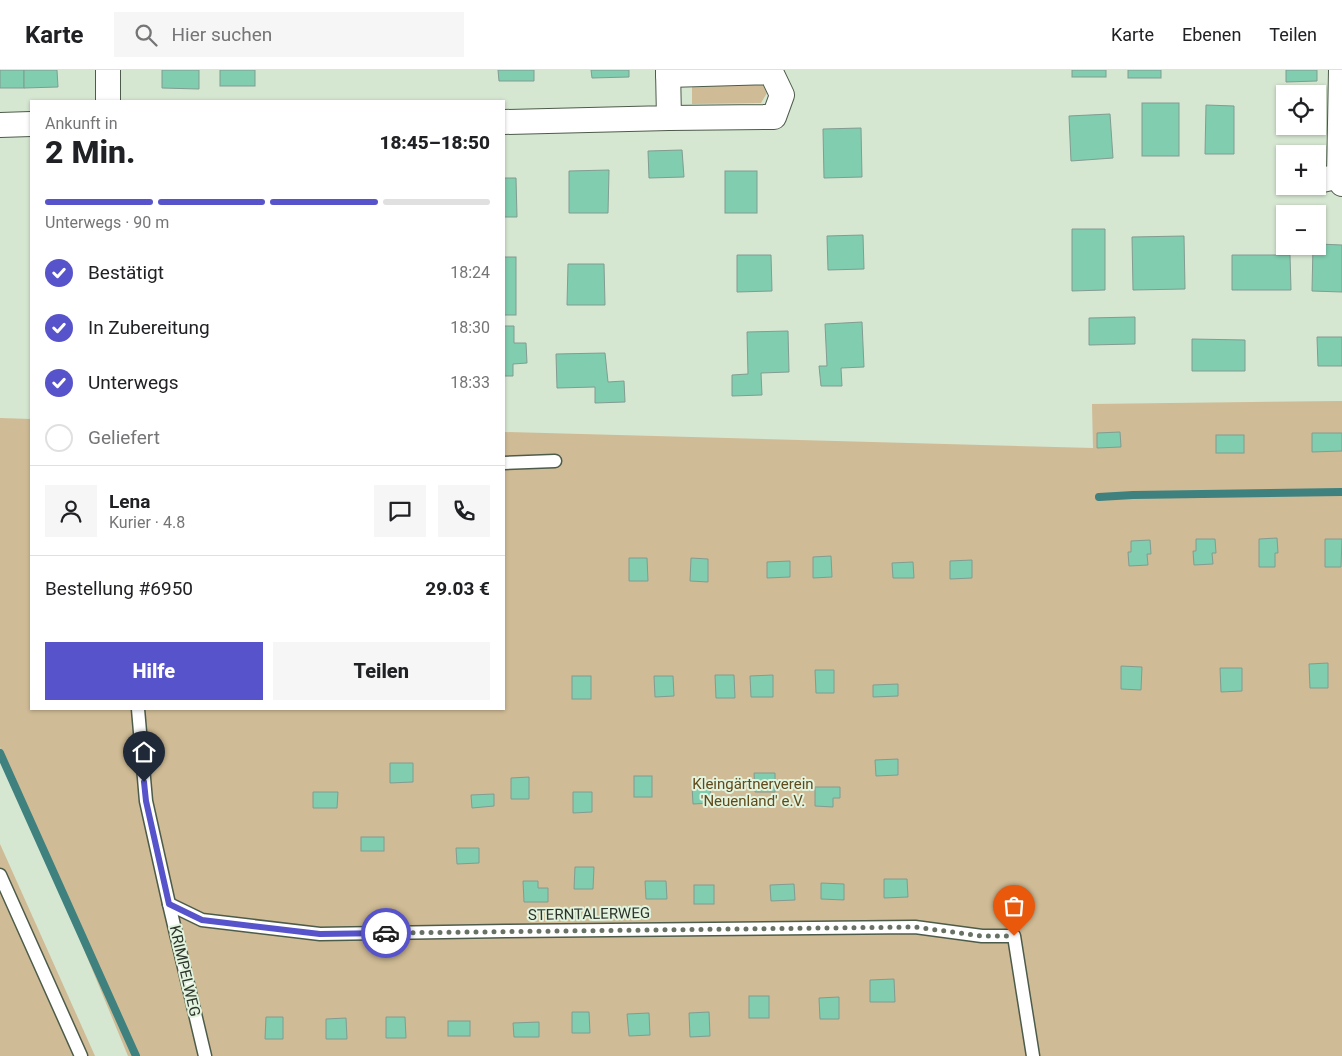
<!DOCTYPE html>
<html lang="de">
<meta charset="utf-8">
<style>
body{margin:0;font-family:Roboto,sans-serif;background:#f6f6f6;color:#202124;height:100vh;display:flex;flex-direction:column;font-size:19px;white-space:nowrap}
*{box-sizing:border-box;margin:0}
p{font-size:16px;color:#757577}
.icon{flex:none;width:28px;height:28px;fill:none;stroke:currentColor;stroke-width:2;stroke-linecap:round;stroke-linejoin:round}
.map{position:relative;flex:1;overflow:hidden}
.sheet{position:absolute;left:30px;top:30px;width:475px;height:610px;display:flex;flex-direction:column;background:#fff;border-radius:0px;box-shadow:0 1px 4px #0004}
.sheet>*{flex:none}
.fabs{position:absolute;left:1276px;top:15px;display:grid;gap:10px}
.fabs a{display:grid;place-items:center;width:50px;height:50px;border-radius:0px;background:#fff;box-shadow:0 1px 4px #0004;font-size:25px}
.pin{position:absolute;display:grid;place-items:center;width:42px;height:42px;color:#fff;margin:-51px -21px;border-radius:50% 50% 50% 0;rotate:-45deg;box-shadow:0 0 5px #0007}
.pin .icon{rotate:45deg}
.courier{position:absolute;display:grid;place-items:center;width:50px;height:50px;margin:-25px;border:4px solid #5753ca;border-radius:50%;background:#fff;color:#222;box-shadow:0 1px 6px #0007}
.overview em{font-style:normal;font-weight:800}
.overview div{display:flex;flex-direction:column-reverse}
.overview{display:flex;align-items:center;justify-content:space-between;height:85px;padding:0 15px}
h1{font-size:32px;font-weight:800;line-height:38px}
.bar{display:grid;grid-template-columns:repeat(4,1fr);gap:8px 5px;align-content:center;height:60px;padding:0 15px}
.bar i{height:6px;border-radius:4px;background:#e0e0e0}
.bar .selected{background:#5753ca}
.bar p{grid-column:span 4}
.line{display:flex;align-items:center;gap:12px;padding:0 15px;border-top:1px solid #e0e0e0}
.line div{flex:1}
.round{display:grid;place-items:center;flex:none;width:52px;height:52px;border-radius:0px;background:#f6f6f6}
ol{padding:0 15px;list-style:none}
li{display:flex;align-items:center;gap:15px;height:55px}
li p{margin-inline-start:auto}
li .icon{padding:5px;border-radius:50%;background:#5753ca;color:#fff;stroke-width:4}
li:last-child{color:#757577}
li i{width:28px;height:28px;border:2px solid #e0e0e0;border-radius:50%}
.primary-button{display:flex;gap:10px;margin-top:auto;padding:10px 15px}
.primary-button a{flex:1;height:58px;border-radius:0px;background:#5753ca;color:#fff;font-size:20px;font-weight:800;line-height:58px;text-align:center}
.primary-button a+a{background:#f6f6f6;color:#202124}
header{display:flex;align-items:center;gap:30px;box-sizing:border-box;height:70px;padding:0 25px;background:#fff;border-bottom:1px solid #e0e0e0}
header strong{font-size:24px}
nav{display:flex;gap:28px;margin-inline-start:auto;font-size:18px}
.search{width:350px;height:45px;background:#f6f6f6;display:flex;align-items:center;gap:12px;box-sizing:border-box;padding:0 18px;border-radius:0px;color:#757577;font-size:19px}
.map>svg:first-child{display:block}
.green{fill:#cfbb95}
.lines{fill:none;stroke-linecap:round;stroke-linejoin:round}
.stream{stroke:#3e817e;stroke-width:8}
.building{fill:#80cdaf;stroke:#829c91}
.service-casing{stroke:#4d5c4a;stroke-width:15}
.minor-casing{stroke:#4d5c4a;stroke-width:26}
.service{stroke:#fff;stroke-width:12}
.minor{stroke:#fff;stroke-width:24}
.done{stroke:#677265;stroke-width:5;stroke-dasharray:0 9}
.route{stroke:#5753ca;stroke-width:6}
.labels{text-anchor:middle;stroke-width:4;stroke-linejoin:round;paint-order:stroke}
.park-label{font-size:15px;fill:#604a1b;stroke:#e2f3de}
.street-label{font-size:15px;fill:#2c332b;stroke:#e2f3de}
</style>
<header>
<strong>Karte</strong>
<div class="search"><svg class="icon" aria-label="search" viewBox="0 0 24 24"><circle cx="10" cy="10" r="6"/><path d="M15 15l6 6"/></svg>Hier suchen</div>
<nav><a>Karte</a><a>Ebenen</a><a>Teilen</a></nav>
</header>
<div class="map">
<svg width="1342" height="986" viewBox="0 0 1342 986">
<rect width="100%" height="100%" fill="#d5e6d1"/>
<!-- green -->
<g class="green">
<path d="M762,13L767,23L761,33L692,34V14Z"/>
<path d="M1342,331V986H128L0,677V348L31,349V639H504V362L1093,378L1092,334Z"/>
<path d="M0,774L95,986H0Z"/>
</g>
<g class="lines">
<!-- stream -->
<g class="stream">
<path d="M1099,427L1133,425L1342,422"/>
<path d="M0,683L136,986"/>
</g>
</g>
<!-- building -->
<g class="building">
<rect x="0" y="0" width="24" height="18"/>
<path d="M24,0H57L58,17L24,18Z"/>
<path d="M162,0H199V19L162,18Z"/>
<rect x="220" y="0" width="35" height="16"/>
<path d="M498,0H534V11H499Z"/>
<path d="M591,0H629V7L592,8Z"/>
<rect x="1072" y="0" width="34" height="7"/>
<rect x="1128" y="0" width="33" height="8"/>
<path d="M1286,0H1317V11L1286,12Z"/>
<rect x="1142" y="33" width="37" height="53"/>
<path d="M1206,35L1234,36V84H1205Z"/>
<path d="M1110,44L1113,88L1071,91L1069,46Z"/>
<path d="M861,58L862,107L824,108L823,59Z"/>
<path d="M682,80L684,107L649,108L648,81Z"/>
<path d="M609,100L608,143H569V101Z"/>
<rect x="725" y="101" width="32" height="42"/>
<path d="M504,108H516L517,147H504Z"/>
<path d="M1072,159H1105V220L1072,221Z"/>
<path d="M863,165L864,199L828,200L827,166Z"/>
<path d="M1184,166L1185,219L1133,220L1132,167Z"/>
<path d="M1318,174L1342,175V222L1312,221L1313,176H1318Z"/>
<path d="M737,185H771L772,221L737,222Z"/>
<path d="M1232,185H1290L1291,220H1232Z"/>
<rect x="504" y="187" width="12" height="58"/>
<path d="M568,194H604L605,235H567Z"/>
<path d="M1135,247V274L1089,275V248Z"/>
<path d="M862,252L864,297L841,298L842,316H821L819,296H827L825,254Z"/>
<path d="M504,256H514V273H526L527,293L513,294V306H504Z"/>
<path d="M788,261L789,302L761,303L762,325L732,326V305L748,304L747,262Z"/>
<path d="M1317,267H1342V296H1318Z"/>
<path d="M1192,269L1245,270V301H1192Z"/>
<path d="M605,283L608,312L624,311L625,332L595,333V317L557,318L556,284Z"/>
<path d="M1120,362L1121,377L1097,378V363Z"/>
<path d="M1312,363H1342V381L1312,382Z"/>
<rect x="1216" y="365" width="28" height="18"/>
<path d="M1277,468L1278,483H1275V497H1259V469Z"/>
<path d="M1196,469H1215L1216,483H1212L1213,494L1194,495L1193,481H1196Z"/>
<path d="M1325,469H1342L1341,497H1325Z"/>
<path d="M1150,470L1151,484H1147L1148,495L1129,496L1128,482H1131V471Z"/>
<path d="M831,486L832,507L813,508V487Z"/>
<path d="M629,488H647L648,511H629Z"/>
<path d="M691,488L708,489V512L690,511Z"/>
<path d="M972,490V508L950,509V491Z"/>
<path d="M790,491V507L767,508V492Z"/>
<path d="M913,492L914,508H893L892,493Z"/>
<path d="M1328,593V618H1310L1309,594Z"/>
<path d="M1121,596L1142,597L1141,620L1121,619Z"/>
<path d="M1220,598H1242V621L1221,622Z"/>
<path d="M815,600H834V623H816Z"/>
<path d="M715,605H734L735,628H716Z"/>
<path d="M773,605V627H751L750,606Z"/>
<rect x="572" y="606" width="19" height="23"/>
<path d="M654,606H673L674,626L655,627Z"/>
<path d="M898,614V626L873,627V615Z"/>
<path d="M898,689V705L876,706L875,690Z"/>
<path d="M390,693H413V712L390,713Z"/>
<path d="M754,703H775V722H755Z"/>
<rect x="634" y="706" width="18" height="21"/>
<path d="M529,707V729H511V708Z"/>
<path d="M710,715L711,733L693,734L692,716Z"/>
<path d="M815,717H840V728H833V737L815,736Z"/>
<path d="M313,722H338L337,738H313Z"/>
<path d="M573,722H592V742L573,743Z"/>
<path d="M494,724V736L472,738L471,725Z"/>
<rect x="361" y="767" width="23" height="14"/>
<path d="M456,778H479V793L457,794Z"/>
<path d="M575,797H594L593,819H574Z"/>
<path d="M884,809H907L908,827L884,828Z"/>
<path d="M523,811H538V818H548V832H524Z"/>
<path d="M645,811H666L667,829H646Z"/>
<path d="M821,813L844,814V830L821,829Z"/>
<path d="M794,814L795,830L771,831L770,815Z"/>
<rect x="694" y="815" width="20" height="19"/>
<path d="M894,909L895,932H870V910Z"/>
<rect x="749" y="926" width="20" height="22"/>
<path d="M839,927V949H820L819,928Z"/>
<path d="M572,942H589L590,963H572Z"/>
<path d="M709,942L710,966L690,967L689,943Z"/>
<path d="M649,943L650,965L629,966L627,944Z"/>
<path d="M266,947H283V969H265Z"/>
<path d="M386,947H405L406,968H386Z"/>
<path d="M346,948L347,969H326V949Z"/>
<rect x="448" y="951" width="22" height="15"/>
<path d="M539,952V967H514L513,953Z"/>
</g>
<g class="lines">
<!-- service casing -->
<g class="service-casing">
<g id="service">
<path d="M504,393L555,391"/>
<path d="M138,639L146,731L169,834L205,986"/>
<path d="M0,805L81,986"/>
<path d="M169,834L202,850L320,864L506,861L915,857L982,866H1014L1033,986"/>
</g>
</g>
<!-- minor casing -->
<g class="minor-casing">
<g id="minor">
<path d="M108,0V31"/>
<path d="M668,5L771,2L782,25L774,47L669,48"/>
<path d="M504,52L669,48L668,0"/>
<path d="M0,55L31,54"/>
<path d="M1339,106L1341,0"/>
<path d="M1318,111L1339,106L1342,114"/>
</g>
</g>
<!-- service -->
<use href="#service" class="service"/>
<!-- minor -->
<use href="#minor" class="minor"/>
</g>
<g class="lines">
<!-- done -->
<path class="done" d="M386,863L915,857L982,866H1014"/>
<!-- route -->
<path class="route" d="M144,712L146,731L169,834L202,850L320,864L386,863"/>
</g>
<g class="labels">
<!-- park labels -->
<g class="park-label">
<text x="753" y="719">Kleingärtnerverein<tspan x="753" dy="17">'Neuenland' e.V.</tspan></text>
</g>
<!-- street labels -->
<g class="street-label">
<text transform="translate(589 844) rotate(-1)" y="5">STERNTALERWEG</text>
<text transform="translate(185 901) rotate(77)" y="5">KRIMPELWEG</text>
</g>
</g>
</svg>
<div class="fabs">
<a><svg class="icon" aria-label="locate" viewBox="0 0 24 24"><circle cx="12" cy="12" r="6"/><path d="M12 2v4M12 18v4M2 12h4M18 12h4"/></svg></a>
<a>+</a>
<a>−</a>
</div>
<div class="pin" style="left:1014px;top:866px;background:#ea580c"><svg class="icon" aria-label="bag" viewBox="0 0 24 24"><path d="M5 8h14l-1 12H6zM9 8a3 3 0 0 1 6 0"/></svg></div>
<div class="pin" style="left:144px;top:712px;background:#1f2937"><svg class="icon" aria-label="home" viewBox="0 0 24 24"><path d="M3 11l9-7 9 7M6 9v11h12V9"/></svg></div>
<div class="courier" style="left:386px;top:863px"><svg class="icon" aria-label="car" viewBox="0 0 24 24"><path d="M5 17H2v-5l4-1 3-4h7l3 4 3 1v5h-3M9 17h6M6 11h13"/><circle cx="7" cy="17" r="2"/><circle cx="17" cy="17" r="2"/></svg></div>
<section class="sheet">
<div class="overview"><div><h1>2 Min.</h1><p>Ankunft in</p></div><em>18:45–18:50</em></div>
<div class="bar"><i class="selected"></i><i class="selected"></i><i class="selected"></i><i></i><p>Unterwegs · 90 m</p></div>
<ol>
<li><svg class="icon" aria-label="check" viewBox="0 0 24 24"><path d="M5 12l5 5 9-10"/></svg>Bestätigt<p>18:24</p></li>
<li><svg class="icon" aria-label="check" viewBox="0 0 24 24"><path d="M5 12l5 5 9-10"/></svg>In Zubereitung<p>18:30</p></li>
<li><svg class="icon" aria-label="check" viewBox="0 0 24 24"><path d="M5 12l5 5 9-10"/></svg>Unterwegs<p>18:33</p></li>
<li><i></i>Geliefert</li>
</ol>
<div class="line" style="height:90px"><a class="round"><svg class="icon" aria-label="person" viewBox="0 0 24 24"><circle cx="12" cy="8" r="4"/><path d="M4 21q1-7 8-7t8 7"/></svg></a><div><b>Lena</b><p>Kurier · 4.8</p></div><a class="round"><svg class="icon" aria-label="chat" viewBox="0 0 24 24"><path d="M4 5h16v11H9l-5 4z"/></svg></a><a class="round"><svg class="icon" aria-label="phone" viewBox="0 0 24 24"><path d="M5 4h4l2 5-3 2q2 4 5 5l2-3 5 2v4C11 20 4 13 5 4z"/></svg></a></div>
<div class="line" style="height:65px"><div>Bestellung #6950</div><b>29.03 €</b></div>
<div class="primary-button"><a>Hilfe</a><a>Teilen</a></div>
</section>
</div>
